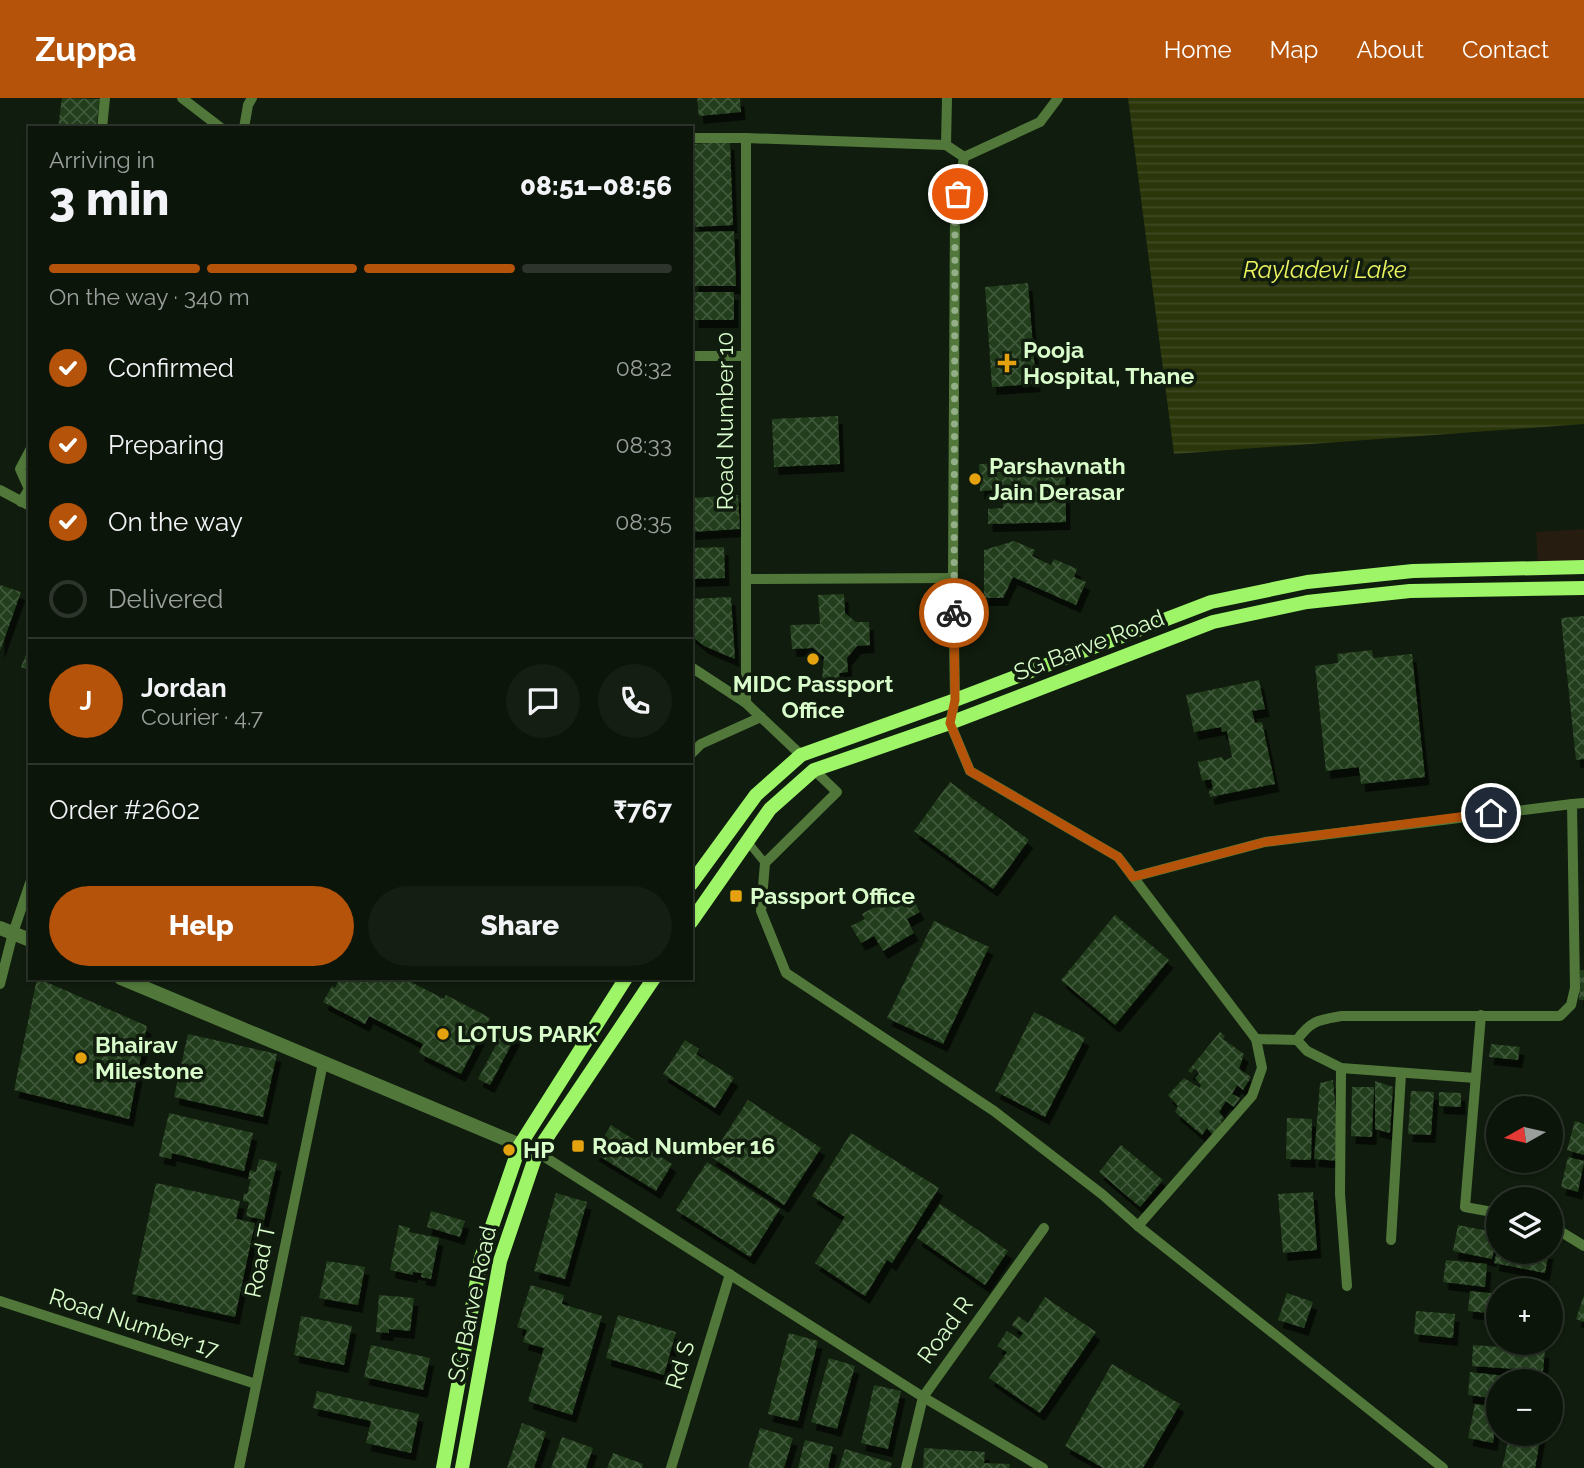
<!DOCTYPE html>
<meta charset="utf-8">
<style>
body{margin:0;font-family:Raleway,sans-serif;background:#151e13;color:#f1f3f6;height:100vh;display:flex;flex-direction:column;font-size:26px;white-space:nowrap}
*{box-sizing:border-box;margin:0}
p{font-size:23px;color:#9a9f9c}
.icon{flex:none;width:38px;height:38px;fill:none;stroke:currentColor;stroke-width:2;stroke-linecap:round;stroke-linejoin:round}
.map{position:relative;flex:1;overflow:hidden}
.details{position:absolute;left:28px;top:28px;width:665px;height:854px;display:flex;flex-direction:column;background:#0c150a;border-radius:0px;box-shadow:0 2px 5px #0004,0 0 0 2px #2c342b}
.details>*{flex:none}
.needle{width:46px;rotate:262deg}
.controls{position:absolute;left:1486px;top:998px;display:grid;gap:14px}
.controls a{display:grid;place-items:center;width:77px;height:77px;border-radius:50%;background:#0c150a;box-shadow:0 2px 5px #0004,0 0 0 2px #2c342b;font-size:35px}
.pin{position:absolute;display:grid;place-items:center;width:60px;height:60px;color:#fff;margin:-30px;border:4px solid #fff;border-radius:50%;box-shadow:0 2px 7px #0007}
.courier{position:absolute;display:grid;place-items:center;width:70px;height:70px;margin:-35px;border:5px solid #b45309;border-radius:50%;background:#fff;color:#222;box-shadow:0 2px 9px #0007}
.headline em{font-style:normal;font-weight:800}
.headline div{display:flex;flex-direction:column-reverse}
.headline{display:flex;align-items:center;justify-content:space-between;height:119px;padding:0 21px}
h1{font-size:46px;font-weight:800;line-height:52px}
.bar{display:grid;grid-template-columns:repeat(4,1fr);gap:10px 7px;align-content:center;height:84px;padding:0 21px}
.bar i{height:9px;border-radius:5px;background:#2c342b}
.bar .selected{background:#b45309}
.bar p{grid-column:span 4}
.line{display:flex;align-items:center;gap:18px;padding:0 21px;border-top:2px solid #2c342b}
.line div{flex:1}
.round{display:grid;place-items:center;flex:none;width:74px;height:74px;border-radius:37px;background:#151e13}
ol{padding:0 21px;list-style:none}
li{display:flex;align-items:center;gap:21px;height:77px}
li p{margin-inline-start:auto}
li .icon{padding:7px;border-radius:50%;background:#b45309;color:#fff;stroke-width:4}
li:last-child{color:#9a9f9c}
li i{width:38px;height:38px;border:4px solid #2c342b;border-radius:50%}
.cta{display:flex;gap:14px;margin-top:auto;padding:14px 21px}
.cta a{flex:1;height:80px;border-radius:42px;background:#b45309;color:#fff;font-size:28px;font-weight:800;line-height:80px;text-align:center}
.cta a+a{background:#151e13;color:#f1f3f6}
header{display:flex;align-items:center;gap:42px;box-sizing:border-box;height:98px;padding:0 35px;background:#b45309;color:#fff}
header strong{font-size:33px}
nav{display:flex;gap:38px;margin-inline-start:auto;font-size:24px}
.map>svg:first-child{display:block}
.park{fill:#261c10}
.water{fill:url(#water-rules)}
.building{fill:url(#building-cross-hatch);filter:url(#shadow)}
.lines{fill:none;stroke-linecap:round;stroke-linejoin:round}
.pedestrian{stroke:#51783a;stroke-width:8}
.minor{stroke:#51783a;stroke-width:10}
.tertiary{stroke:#51783a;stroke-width:14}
.secondary{stroke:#9ef568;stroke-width:14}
.done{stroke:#93ae88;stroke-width:7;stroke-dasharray:0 12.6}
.route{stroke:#b45309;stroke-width:9}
.poi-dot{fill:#e4a30e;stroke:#101c0d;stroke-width:2.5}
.labels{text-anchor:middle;stroke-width:7;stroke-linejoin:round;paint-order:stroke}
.poi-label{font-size:23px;font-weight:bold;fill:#d9fccb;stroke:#101c0d;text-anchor:start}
.street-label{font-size:23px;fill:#d9fccb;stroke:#101c0d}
.water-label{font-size:24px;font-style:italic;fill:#ecf560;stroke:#101c0d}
</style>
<header>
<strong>Zuppa</strong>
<nav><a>Home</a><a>Map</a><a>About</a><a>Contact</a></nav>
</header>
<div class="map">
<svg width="1584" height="1370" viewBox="0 0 1584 1370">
<defs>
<pattern id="water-rules" width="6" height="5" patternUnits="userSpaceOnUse" patternTransform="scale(1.75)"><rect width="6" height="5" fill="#2c360b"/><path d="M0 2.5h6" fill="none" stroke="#404a22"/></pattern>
<pattern id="building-cross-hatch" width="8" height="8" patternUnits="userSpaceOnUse" patternTransform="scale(1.75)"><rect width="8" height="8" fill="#213c1a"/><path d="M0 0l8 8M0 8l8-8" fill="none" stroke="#41593a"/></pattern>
<filter id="shadow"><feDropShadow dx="4.5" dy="8" stdDeviation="0" flood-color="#0009"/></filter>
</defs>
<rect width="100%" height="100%" fill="#101c0d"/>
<!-- park -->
<path class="park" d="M1584,431V466H1538L1536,434Z"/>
<!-- water -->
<path class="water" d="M1128,0H1584V326L1174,356Z"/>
<!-- building -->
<g class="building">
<path d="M62,0L100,1L96,30H58Z"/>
<path d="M697,0H740L741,14L699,18Z"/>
<path d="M730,44L733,127L694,129L691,46Z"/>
<path d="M734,133L736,188H694L693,134Z"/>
<path d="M1028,185L1036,286L992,289L985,189Z"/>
<rect x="694" y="194" width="40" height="28"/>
<path d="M838,318L840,366L774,369L772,321Z"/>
<path d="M1065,364L1066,424L988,426V411L1003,410V392L980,393L979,366Z"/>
<path d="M738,397L740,431L691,434V400Z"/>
<path d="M1014,443L1035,452L1032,458L1051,467L1054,461L1077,471L1074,479L1086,484L1076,507L1013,479L1003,500H984V452Z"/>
<path d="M724,449L725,480L691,481V450Z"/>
<path d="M0,487L21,494L0,553Z"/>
<path d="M844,496L845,515L856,524H869L870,547L857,548L847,560L848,574L839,575L840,581L822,582L824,559L813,550L792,551L790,527L820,526L818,497Z"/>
<path d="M731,499L735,561L704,548L691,537V501Z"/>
<path d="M1584,518V661L1576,662L1561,520Z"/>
<path d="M30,547V572L21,569Z"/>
<path d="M1372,552L1373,560L1412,556L1425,679L1361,686L1359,669L1326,673L1315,568L1338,565L1337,556Z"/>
<path d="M1259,582L1265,611L1252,613L1255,625L1262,624L1275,686L1210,699L1209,693L1213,692L1211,681L1202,683L1198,664L1222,659L1224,663L1232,659L1227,633L1222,634L1221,629L1194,634L1186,597Z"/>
<path d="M950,684L1029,742L993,791L914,733Z"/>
<path d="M894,798L900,808L913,801L920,814L907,821L914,835L883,853L874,838L861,845L851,828L865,821L862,816Z"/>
<path d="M1115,817L1169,862L1115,927L1061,882Z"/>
<path d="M934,823L989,849L943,946L887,920Z"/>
<path d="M1580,872H1584V902H1579Z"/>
<path d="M37,880L147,928L129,1021L14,992Z"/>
<path d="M340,880H403L444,901L446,897L490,920L461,976L419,955L423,946L369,918L365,926L323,904L332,888L335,890Z"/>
<path d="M1034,914L1085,940L1045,1019L995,993Z"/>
<path d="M504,932L516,938L490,987L478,981Z"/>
<path d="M1220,934L1225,938L1223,941L1244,956L1239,971L1251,979L1243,992L1237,987L1232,996L1240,1000L1234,1009L1226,1003L1219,1014L1224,1020L1213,1037L1207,1030L1202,1037L1175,1014L1178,1008L1168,997L1184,980L1200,990L1201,987L1195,980L1199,975L1195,970L1191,975L1188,973Z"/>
<path d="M188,936L277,956L263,1019L174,999Z"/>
<path d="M685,942L699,951L696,956L734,980L715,1010L663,976Z"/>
<path d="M1491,946L1520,949L1518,962L1489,959Z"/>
<path d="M1333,982L1340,1063L1314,1061L1320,985Z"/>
<path d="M1375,983L1393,989L1390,1035L1375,1031Z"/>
<path d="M1352,989H1374L1372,1039L1351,1038Z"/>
<path d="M1411,993L1434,994L1431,1037L1408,1036Z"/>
<path d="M1439,994L1461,995V1009L1439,1008Z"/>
<path d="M748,1002L821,1050L784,1107L711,1059Z"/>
<path d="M169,1015L253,1035L244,1073L172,1055L171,1061L159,1058Z"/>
<path d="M1287,1020L1312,1021L1311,1062L1286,1061Z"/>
<path d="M1575,1023L1584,1026V1057L1567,1052Z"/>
<path d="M611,1027L672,1066L656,1093L594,1055Z"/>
<path d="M851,1035L939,1090L892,1165L887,1162L865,1198L815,1165L845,1119L812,1098Z"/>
<path d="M1121,1047L1163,1082L1140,1109L1099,1074Z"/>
<path d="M1568,1059L1584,1063L1578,1094L1561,1089Z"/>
<path d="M259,1061L277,1065L264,1122L246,1118L249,1104L243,1103L244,1095L247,1096L251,1081H248L250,1072L256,1074Z"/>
<path d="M707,1064L780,1111L750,1159L676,1112Z"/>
<path d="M156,1085L240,1103L236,1121L255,1125L235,1219L132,1196Z"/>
<path d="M1313,1094L1317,1152L1283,1155L1278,1096Z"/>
<path d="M556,1095L587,1104L565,1181L534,1173Z"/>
<path d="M940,1106L1008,1153L985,1187L917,1140Z"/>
<path d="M431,1113L465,1123L460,1139L427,1129Z"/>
<path d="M399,1127L410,1130L409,1134L439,1140L431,1181L421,1179L422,1175L413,1174V1177L390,1172Z"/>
<path d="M1458,1127L1498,1135L1492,1161L1453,1153Z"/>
<path d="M1497,1153H1549L1545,1175L1494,1165Z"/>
<path d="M1446,1162L1487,1166L1485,1189L1443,1184Z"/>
<path d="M327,1163L365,1169L358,1207L319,1200Z"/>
<path d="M531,1187L564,1197L562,1206L602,1218L572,1317L528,1303L544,1250L523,1244L527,1232L517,1229Z"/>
<path d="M1470,1193L1498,1196V1216L1468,1213Z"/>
<path d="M1287,1195L1313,1204L1304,1230L1278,1222Z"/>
<path d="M379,1197L414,1200L410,1233L389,1231V1235L376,1234Z"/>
<path d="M1584,1197V1224L1576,1221Z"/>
<path d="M1045,1199L1096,1234L1040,1315L989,1280L1007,1254L997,1248L1007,1233L1019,1241L1023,1235L1012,1227L1018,1218L1028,1225Z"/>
<path d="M1416,1213L1455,1216L1453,1240L1414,1236Z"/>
<path d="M618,1217L676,1234L664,1277L606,1260Z"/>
<path d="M301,1218L352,1228L344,1267L294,1257Z"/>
<path d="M789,1235L818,1243L798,1323L768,1316Z"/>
<path d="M371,1247L430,1260L423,1292L364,1279Z"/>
<path d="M1473,1247L1545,1252L1543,1273L1472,1268Z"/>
<path d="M829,1260L855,1268L837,1331L811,1324Z"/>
<path d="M1112,1266L1180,1306L1143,1370H1103L1065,1348Z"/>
<path d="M1470,1274L1534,1281V1283H1498V1301L1468,1297Z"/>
<path d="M874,1287L901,1293L888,1351L861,1345Z"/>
<path d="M317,1293L419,1316L411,1355L366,1345L371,1323L313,1310Z"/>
<path d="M1475,1306L1498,1310L1493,1345L1468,1340Z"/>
<path d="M522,1325L546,1334L534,1370H507Z"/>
<path d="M760,1330L793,1340L784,1370H748Z"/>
<path d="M1510,1335H1541L1535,1370H1502Z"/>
<path d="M562,1339L593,1350L586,1370H551Z"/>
<path d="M805,1342L833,1349L828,1370H798Z"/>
<path d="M924,1350L985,1354L984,1365L1010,1366L1009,1370H923Z"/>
<path d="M845,1351L892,1365L890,1370H839Z"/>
<path d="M613,1355L643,1366L642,1370H607Z"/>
</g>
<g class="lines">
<!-- pedestrian -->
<path class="pedestrian" d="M747,743L765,765"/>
<!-- minor -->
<g class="minor">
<path d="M182,0L221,30"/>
<path d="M1058,0L1040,24L964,59L955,114L953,480L955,602L950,625L970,673L1118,759L1256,941L1262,970L1252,998L1138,1128"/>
<path d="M102,30L105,0"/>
<path d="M244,30L248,7L252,0"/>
<path d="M691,40H746L946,47L964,59"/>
<path d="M746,40V605"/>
<path d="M946,47L947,0"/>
<path d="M691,258H746"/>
<path d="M0,392L30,408"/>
<path d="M21,404L29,391L20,371L30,352"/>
<path d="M746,481L953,480"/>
<path d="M691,569L746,605L801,657"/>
<path d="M691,656L701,646L761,619"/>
<path d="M814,672L837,694L765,765L761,813L786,875L994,1013L1103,1097L1138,1128L1443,1370"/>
<path d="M1133,779L1265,744L1572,706"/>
<path d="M0,886L13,835L30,785"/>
<path d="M1481,917L1465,1109L1498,1115"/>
<path d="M1256,941L1297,942L1307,953L1341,970L1475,980"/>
<path d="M1297,942C1311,922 1319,922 1342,918H1560L1571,907L1575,890L1572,706L1584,705"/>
<path d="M1341,970L1340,1096L1347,1188"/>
<path d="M537,1054L923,1299L1043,1370"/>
<path d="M1550,1127L1584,1148"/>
<path d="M1391,1142L1401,976"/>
<path d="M0,1203L256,1286"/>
<path d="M239,1370L323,965"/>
<path d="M671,1370L730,1176"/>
<path d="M906,1370L923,1299L1044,1130"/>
</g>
<!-- tertiary -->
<g class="tertiary">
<path d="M0,830L30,842"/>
<path d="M121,880L520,1047"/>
</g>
<!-- secondary -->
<g class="secondary">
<path d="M691,786L756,697L801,657L955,602L1211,504L1307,484L1413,473L1584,469"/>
<path d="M691,824L770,711L814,672L950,625L1213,524L1307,504L1410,493L1584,490"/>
<path d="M443,1370L481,1160L520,1047L626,880"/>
<path d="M462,1370L500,1163L537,1054L654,880"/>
</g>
</g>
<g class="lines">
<!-- done -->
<path class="done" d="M954,515L955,114L958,96"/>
<!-- route -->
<path class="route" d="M954,515L955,602L950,625L970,673L1118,759L1133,779L1265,744L1491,715"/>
</g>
<!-- markers -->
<g class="poi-dot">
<path d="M1003.5 254.5h7v7h7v7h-7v7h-7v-7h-7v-7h7z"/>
<circle cx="975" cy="381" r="7"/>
<circle cx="813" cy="561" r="7"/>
<rect x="729" y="791" width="14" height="14" rx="3.5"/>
<circle cx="443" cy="936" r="7"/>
<circle cx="81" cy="960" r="7"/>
<rect x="571" y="1041" width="14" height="14" rx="3.5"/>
<circle cx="509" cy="1052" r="7"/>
</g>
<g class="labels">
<!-- poi labels -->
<g class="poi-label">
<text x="1023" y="260">Pooja<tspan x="1023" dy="26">Hospital, Thane</tspan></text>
<text x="989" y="376">Parshavnath<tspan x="989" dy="26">Jain Derasar</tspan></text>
<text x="813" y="594" text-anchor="middle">MIDC Passport<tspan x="813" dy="26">Office</tspan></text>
<text x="750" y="806">Passport Office</text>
<text x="457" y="944">LOTUS PARK</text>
<text x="95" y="955">Bhairav<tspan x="95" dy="26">Milestone</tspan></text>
<text x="592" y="1056">Road Number 16</text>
<text x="523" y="1060">HP</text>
</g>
<!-- street labels -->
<g class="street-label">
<text transform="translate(725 323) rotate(-90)" y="8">Road Number 10</text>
<text transform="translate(1089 547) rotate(-21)" y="8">SG Barve Road</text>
<text transform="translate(260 1163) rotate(-78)" y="8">Road T</text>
<text transform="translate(472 1206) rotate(-78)" y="8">SG Barve Road</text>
<text transform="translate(134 1225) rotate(18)" y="8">Road Number 17</text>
<text transform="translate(945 1232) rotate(-54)" y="8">Road R</text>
<text transform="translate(680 1267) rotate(-73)" y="8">Rd S</text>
</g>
<!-- water labels -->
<g class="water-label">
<text x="1325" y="180">Rayladevi Lake</text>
</g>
</g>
</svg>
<div class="controls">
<a><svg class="needle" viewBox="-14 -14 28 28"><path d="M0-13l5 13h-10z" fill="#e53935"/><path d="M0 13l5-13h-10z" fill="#9a9f9c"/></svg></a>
<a><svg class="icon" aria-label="layers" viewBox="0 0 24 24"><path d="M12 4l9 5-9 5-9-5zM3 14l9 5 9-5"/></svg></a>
<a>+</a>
<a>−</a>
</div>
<div class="pin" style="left:958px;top:96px;background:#ea580c"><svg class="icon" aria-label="bag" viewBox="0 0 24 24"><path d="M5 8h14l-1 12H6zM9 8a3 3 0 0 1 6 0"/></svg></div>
<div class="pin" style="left:1491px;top:715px;background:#1f2937"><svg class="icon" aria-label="home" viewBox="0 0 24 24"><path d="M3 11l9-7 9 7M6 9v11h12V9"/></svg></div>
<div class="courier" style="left:954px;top:515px"><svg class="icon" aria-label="bike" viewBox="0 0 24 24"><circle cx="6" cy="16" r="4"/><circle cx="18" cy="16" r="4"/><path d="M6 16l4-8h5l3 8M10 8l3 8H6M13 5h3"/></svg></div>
<section class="details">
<div class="headline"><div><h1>3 min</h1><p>Arriving in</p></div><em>08:51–08:56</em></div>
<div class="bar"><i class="selected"></i><i class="selected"></i><i class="selected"></i><i></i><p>On the way · 340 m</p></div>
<ol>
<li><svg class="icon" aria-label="check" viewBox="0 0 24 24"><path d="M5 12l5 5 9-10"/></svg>Confirmed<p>08:32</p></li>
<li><svg class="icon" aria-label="check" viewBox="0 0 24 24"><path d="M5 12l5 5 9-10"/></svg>Preparing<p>08:33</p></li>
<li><svg class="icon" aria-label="check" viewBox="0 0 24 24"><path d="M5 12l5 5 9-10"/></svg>On the way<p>08:35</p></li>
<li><i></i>Delivered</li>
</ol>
<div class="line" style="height:126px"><b class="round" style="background:#b45309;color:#fff">J</b><div><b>Jordan</b><p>Courier · 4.7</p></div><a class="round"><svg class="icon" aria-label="chat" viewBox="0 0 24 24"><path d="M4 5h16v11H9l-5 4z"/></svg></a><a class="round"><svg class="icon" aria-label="phone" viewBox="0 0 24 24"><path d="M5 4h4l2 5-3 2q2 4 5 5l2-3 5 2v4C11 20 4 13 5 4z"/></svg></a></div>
<div class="line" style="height:91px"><div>Order #2602</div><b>₹767</b></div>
<div class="cta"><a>Help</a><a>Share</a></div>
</section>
</div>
